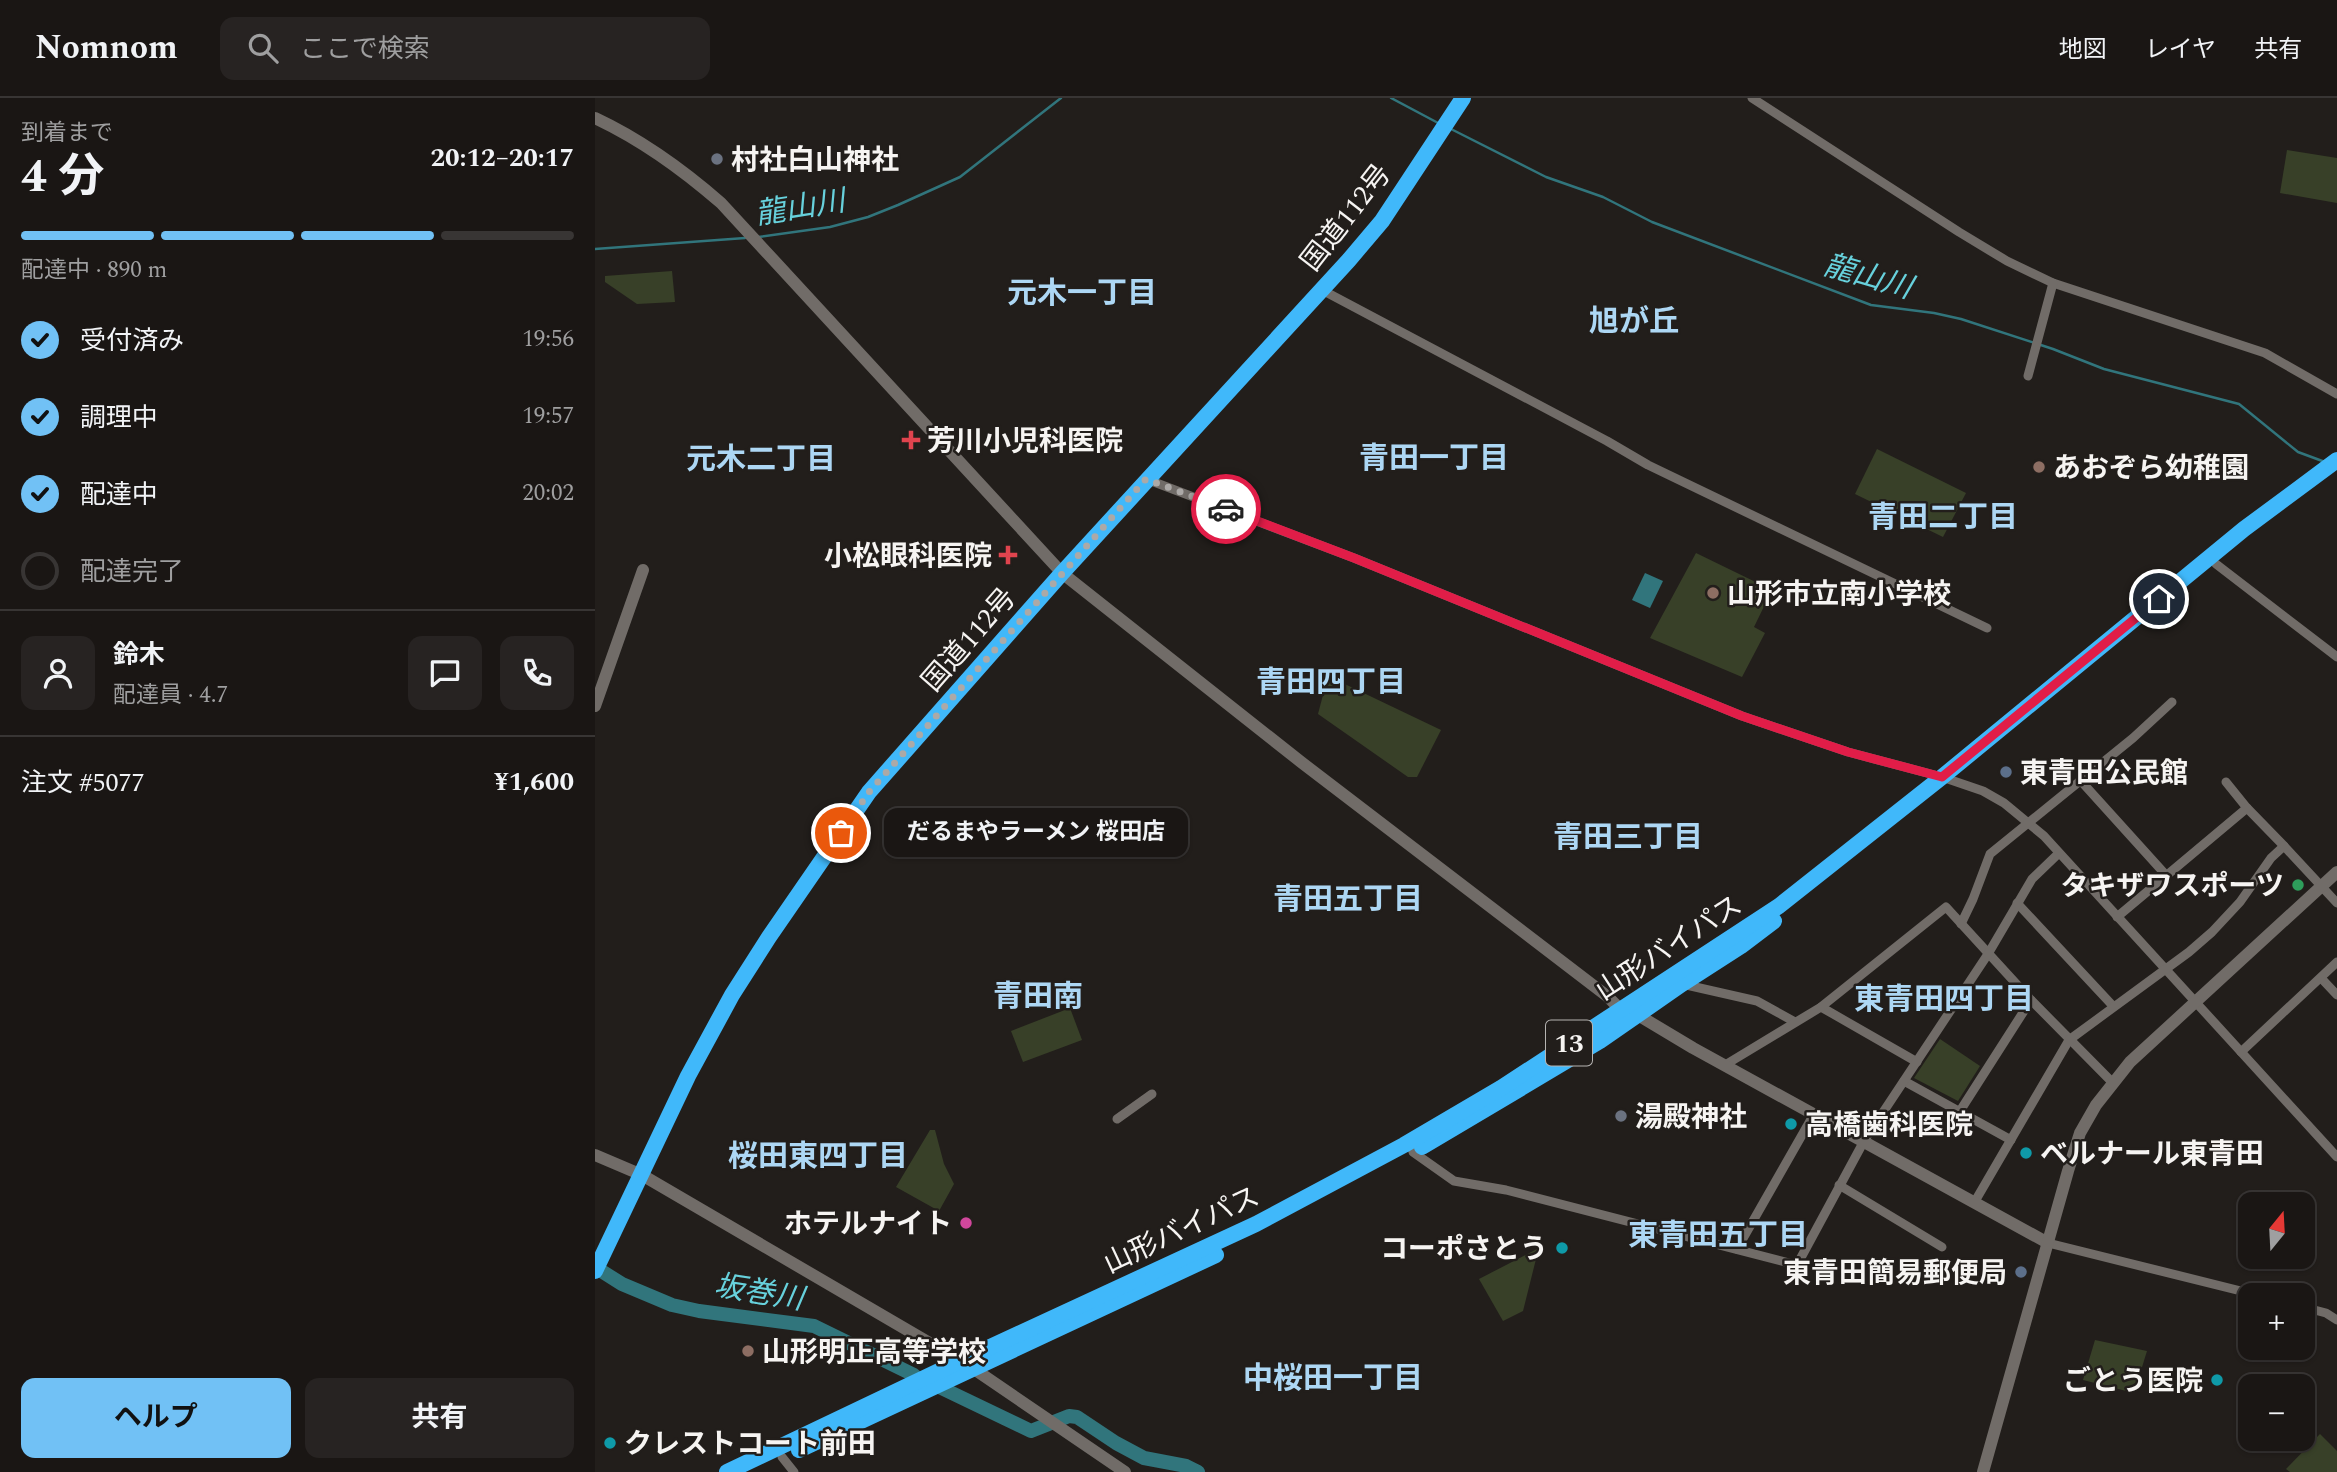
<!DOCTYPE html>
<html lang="ja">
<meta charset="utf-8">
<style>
body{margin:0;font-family:Spectral,"Noto Sans JP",serif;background:#272322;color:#f1f3f6;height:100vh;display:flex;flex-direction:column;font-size:26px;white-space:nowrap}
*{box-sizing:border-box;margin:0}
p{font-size:23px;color:#9f9fa0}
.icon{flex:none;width:38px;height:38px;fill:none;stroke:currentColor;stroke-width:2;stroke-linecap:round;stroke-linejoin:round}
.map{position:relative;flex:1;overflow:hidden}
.panel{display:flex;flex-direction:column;background:#1a1614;width:595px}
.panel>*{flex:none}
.needle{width:46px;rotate:18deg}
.tools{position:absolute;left:1643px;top:1094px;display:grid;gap:14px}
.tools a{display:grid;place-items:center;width:77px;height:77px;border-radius:14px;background:#1a1614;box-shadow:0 2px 5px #0004,0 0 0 2px #383534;font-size:35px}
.pin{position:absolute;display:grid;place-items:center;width:60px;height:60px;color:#fff;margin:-30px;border:4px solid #fff;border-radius:50%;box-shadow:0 2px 7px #0007}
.courier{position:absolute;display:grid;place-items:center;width:70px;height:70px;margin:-35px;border:5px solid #e11d48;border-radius:50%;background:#fff;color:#222;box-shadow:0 2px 9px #0007}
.bubble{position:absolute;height:49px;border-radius:14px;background:#1a1614;box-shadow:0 2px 5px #0004,0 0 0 2px #383534;font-size:23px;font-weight:700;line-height:49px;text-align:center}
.headline em{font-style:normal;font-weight:700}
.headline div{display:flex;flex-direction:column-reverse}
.headline{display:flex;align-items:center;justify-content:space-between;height:119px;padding:0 21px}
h1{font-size:46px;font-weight:700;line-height:52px}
.bar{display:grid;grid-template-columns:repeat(4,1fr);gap:10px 7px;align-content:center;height:84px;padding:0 21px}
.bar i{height:9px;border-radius:5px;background:#383534}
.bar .on{background:#71c1f5}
.bar p{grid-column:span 4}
.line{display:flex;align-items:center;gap:18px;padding:0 21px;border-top:2px solid #383534}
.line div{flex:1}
.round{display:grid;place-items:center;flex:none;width:74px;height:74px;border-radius:14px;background:#272322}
ol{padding:0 21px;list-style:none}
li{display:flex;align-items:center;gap:21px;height:77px}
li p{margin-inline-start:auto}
li .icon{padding:7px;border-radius:50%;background:#71c1f5;color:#111;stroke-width:4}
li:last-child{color:#9f9fa0}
li i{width:38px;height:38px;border:4px solid #383534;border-radius:50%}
.button{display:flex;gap:14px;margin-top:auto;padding:14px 21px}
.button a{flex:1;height:80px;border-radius:14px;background:#71c1f5;color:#111;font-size:28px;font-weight:700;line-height:80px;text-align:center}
.button a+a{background:#272322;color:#f1f3f6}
header{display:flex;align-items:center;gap:42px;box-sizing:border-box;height:98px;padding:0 35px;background:#1a1614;border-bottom:2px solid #383534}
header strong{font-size:33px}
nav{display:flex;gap:38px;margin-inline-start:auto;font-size:24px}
.search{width:490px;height:63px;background:#272322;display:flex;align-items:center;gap:18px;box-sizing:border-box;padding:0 24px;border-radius:14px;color:#9f9fa0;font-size:26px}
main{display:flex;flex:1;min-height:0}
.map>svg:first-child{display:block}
.green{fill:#384028}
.water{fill:#31757c}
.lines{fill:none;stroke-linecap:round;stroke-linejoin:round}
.stream{stroke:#31757c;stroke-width:2.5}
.river{stroke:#31757c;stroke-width:14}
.street{stroke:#716c68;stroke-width:9}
.secondary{stroke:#716c68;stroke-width:12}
.highway{stroke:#40b8fa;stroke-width:16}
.done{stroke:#aca9a7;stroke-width:7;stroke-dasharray:0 12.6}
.route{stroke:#e11d48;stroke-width:9}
.worship-dot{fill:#6b7280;stroke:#221e1b;stroke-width:2.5}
.health-dot{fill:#e0444e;stroke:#221e1b;stroke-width:2.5}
.education-dot{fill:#8d6e63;stroke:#221e1b;stroke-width:2.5}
.service-dot{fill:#5c6f8a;stroke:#221e1b;stroke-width:2.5}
.leisure-dot{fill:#2e9e5b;stroke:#221e1b;stroke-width:2.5}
.culture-dot{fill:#0f9aa8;stroke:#221e1b;stroke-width:2.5}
.hotel-dot{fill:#d1479c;stroke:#221e1b;stroke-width:2.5}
.labels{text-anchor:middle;stroke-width:5;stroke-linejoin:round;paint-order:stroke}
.shield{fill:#221e1b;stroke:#b6b4b2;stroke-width:2}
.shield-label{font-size:26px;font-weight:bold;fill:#f6f4f2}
.poi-label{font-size:28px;font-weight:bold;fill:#f6f4f2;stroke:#221e1b;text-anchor:start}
.street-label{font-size:28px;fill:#f6f4f2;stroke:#221e1b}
.water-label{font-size:30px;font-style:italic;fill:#67d1dc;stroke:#221e1b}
.neighbourhood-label{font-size:30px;font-weight:bold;fill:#add7f4;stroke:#221e1b}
</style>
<header>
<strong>Nomnom</strong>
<div class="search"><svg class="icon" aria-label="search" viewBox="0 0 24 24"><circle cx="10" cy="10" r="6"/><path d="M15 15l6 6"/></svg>ここで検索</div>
<nav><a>地図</a><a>レイヤ</a><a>共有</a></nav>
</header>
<main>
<section class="panel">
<div class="headline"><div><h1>4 分</h1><p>到着まで</p></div><em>20:12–20:17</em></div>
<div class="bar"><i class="on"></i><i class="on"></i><i class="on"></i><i></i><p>配達中 · 890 m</p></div>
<ol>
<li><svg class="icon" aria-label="check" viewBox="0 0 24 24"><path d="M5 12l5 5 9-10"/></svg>受付済み<p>19:56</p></li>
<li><svg class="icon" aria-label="check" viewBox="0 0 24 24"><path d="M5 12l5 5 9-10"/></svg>調理中<p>19:57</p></li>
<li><svg class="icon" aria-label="check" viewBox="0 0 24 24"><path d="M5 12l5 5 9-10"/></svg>配達中<p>20:02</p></li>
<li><i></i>配達完了</li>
</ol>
<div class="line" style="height:126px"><a class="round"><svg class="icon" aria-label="person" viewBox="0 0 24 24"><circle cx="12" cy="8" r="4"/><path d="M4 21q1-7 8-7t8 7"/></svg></a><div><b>鈴木</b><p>配達員 · 4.7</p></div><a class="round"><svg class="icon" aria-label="chat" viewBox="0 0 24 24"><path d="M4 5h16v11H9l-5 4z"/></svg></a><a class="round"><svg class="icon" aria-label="phone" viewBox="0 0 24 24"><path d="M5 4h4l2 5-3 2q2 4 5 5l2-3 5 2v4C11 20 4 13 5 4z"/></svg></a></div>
<div class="line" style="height:91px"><div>注文 #5077</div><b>¥1,600</b></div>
<div class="button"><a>ヘルプ</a><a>共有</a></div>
</section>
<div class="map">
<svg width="1742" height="1374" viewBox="0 0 1742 1374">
<rect width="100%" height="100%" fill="#221e1b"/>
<!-- green -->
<g class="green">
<path d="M1692,52L1742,60V105L1685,95Z"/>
<path d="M77,173L80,204L42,206L10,184V178Z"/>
<path d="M1282,351L1371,395L1348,439L1260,396Z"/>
<path d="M1101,455L1177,492L1159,529L1170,535L1147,579L1055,540Z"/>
<path d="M733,578L846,632L822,679H813L723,616Z"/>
<path d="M475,910L487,942L428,964L416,933Z"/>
<path d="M1345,941L1385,968L1363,1003L1319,980Z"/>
<path d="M335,1032H340L349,1066L359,1086L344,1113L301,1089Z"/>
<path d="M942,1151L943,1153L928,1213L908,1223L884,1181Z"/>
<path d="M1500,1242L1552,1253L1539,1295L1488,1282Z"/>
<path d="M1725,1336L1742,1353V1374H1695L1691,1371Z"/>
</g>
<!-- water -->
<path class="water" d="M1050,475L1068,483L1055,510L1037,502Z"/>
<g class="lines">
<!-- stream -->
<g class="stream">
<path d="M796,0L845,26"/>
<path d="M854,30L951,79L1008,99L1057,124L1276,207L1339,215L1366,221L1458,251L1509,271L1644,306L1703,354L1730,364"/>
<path d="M164,139L235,129L273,119L303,107L365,79L466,0"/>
<path d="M0,151L150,140"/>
</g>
<!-- river -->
<g class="river">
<path d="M0,1169L27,1186L77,1207L104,1213L219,1228L319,1277"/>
<path d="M336,1285L436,1333L474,1318L482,1319L521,1345L549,1360L591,1368L603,1374"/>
</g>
<!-- street -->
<g class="street">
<path d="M1157,0L1364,134L1412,163L1458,185L1670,255L1742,296"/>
<path d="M727,192L1012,343L1053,367L1392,530"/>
<path d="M1433,278L1458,185"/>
<path d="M551,381L759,460L1147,618L1253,654L1347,679L1388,693L1409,705L1449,738L1742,1059"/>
<path d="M1621,466L1742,559"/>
<path d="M1485,682L1570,776"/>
<path d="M1631,684L1652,710L1689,748"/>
<path d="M1422,805L1518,908"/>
<path d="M1522,819L1652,710"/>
<path d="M1366,826L1378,801L1395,756L1538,640L1577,604"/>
<path d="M1726,880L1742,897"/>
<path d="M1087,886L1162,903L1200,924"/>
<path d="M1226,909L1322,964"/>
<path d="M1646,954L1742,864"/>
<path d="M1130,967L1226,909L1351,809L1436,902L1517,984"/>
<path d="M1309,983L1416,1042"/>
<path d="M1365,1013L1436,902"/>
<path d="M522,1021L557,996"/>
<path d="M818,1054L859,1083L911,1092L1202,1167L1269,1043L1393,856L1437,781L1464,755"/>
<path d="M1244,1087L1347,1149"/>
<path d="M1379,1105L1474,942L1594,854L1617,834L1645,804L1676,760L1689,748L1742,805"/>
<path d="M1453,1145L1662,1197"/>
<path d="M1142,1151L1219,1016"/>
<path d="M1708,1209L1731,1215L1742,1222"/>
<path d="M187,1359L199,1374"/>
</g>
<!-- secondary -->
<g class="secondary">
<path d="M0,20C47,42 87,71 126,105L467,475L706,664L1012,898L1025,911L1043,917L1098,950L1453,1145"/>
<path d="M0,608L48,472"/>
<path d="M0,1057L47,1077L379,1271L530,1374"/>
<path d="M1388,1374L1473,1073L1485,1035L1501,1007L1535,964L1742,774"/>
</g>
<!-- highway -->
<g class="highway">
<path d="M827,1049L1005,943L1087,886L1146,848L1179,823"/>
<path d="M0,1173L93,978L137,897L174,839L274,694L467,475L754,162L787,123L868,0"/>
<path d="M204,1352L621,1157"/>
<path d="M132,1374L365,1263L661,1126L809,1047L906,990L1184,808L1347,679L1649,431L1742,362"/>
</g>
</g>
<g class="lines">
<!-- done -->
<path class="done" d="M246,735L274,694L551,381L631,411"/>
<!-- route -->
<path class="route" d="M631,411L759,460L1147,618L1253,654L1347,679L1564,501"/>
</g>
<!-- markers -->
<g class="worship-dot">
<circle cx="122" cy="61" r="7"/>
<circle cx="1026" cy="1018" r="7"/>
</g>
<g class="health-dot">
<path d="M312.5 331.5h7v7h7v7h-7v7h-7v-7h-7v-7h7z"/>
<path d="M409.5 446.5h7v7h7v7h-7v7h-7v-7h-7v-7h7z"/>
</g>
<g class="education-dot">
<circle cx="1444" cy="369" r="7"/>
<circle cx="1118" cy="495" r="7"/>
<circle cx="153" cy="1253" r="7"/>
</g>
<g class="service-dot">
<circle cx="1411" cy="674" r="7"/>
<circle cx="1426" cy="1174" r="7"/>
</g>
<circle class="leisure-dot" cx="1703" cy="787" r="7"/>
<g class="culture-dot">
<circle cx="1196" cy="1026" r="7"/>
<circle cx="1431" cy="1055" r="7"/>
<circle cx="967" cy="1150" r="7"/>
<circle cx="1622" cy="1282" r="7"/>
<circle cx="15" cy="1345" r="7"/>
</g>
<circle class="hotel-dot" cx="371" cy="1125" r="7"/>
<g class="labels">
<!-- shield labels -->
<rect class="shield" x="951" y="922.5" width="46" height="45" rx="5"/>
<g class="shield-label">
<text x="974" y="954">13</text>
</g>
<!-- poi labels -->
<g class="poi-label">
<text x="136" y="71">村社白山神社</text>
<text x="332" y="352">芳川小児科医院</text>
<text x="1458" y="379">あおぞら幼稚園</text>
<text x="397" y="467" text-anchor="end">小松眼科医院</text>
<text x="1132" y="505">山形市立南小学校</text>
<text x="1425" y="684">東青田公民館</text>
<text x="1689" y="797" text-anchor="end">タキザワスポーツ</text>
<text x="1040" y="1028">湯殿神社</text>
<text x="1210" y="1036">高橋歯科医院</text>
<text x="1445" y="1065">ベルナール東青田</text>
<text x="357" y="1135" text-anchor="end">ホテルナイト</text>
<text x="953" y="1160" text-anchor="end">コーポさとう</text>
<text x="1412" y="1184" text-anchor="end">東青田簡易郵便局</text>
<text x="167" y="1263">山形明正高等学校</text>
<text x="1608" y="1292" text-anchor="end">ごとう医院</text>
<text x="29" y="1355">クレストコート前田</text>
</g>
<!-- street labels -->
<g class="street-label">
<text transform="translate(750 119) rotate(-52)" y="10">国道112号</text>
<text transform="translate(373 541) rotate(-49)" y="10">国道112号</text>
<text transform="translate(1073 849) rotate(-33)" y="10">山形バイパス</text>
<text transform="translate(586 1131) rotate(-25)" y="10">山形バイパス</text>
</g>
<!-- water labels -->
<g class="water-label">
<text transform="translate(205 109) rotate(-9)" y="10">龍山川</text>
<text transform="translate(1273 178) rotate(16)" y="10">龍山川</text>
<text transform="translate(164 1194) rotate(9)" y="10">坂巻川</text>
</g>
<!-- neighbourhood labels -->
<g class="neighbourhood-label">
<text x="487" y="205">元木一丁目</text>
<text x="1039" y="233">旭が丘</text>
<text x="839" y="370">青田一丁目</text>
<text x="166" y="371">元木二丁目</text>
<text x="1348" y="429">青田二丁目</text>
<text x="736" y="594">青田四丁目</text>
<text x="1033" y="749">青田三丁目</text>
<text x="753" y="811">青田五丁目</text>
<text x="443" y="908">青田南</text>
<text x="1349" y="911">東青田四丁目</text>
<text x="223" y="1068">桜田東四丁目</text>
<text x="1123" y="1147">東青田五丁目</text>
<text x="738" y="1290">中桜田一丁目</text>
</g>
</g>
</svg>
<div class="tools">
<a><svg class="needle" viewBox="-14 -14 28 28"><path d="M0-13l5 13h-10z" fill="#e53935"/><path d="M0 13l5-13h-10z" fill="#9f9fa0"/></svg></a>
<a>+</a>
<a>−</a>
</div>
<div class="pin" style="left:246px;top:735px;background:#ea580c"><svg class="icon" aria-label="bag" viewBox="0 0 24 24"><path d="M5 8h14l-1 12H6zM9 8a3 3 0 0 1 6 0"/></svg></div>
<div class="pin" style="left:1564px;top:501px;background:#1f2937"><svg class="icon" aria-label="home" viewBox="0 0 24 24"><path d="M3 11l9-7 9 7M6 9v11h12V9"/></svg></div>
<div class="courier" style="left:631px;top:411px"><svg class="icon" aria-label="car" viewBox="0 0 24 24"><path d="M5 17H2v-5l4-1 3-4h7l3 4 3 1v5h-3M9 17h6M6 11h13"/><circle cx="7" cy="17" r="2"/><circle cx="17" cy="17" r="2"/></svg></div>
<div class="bubble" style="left:289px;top:710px;width:304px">だるまやラーメン 桜田店</div>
</div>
</main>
